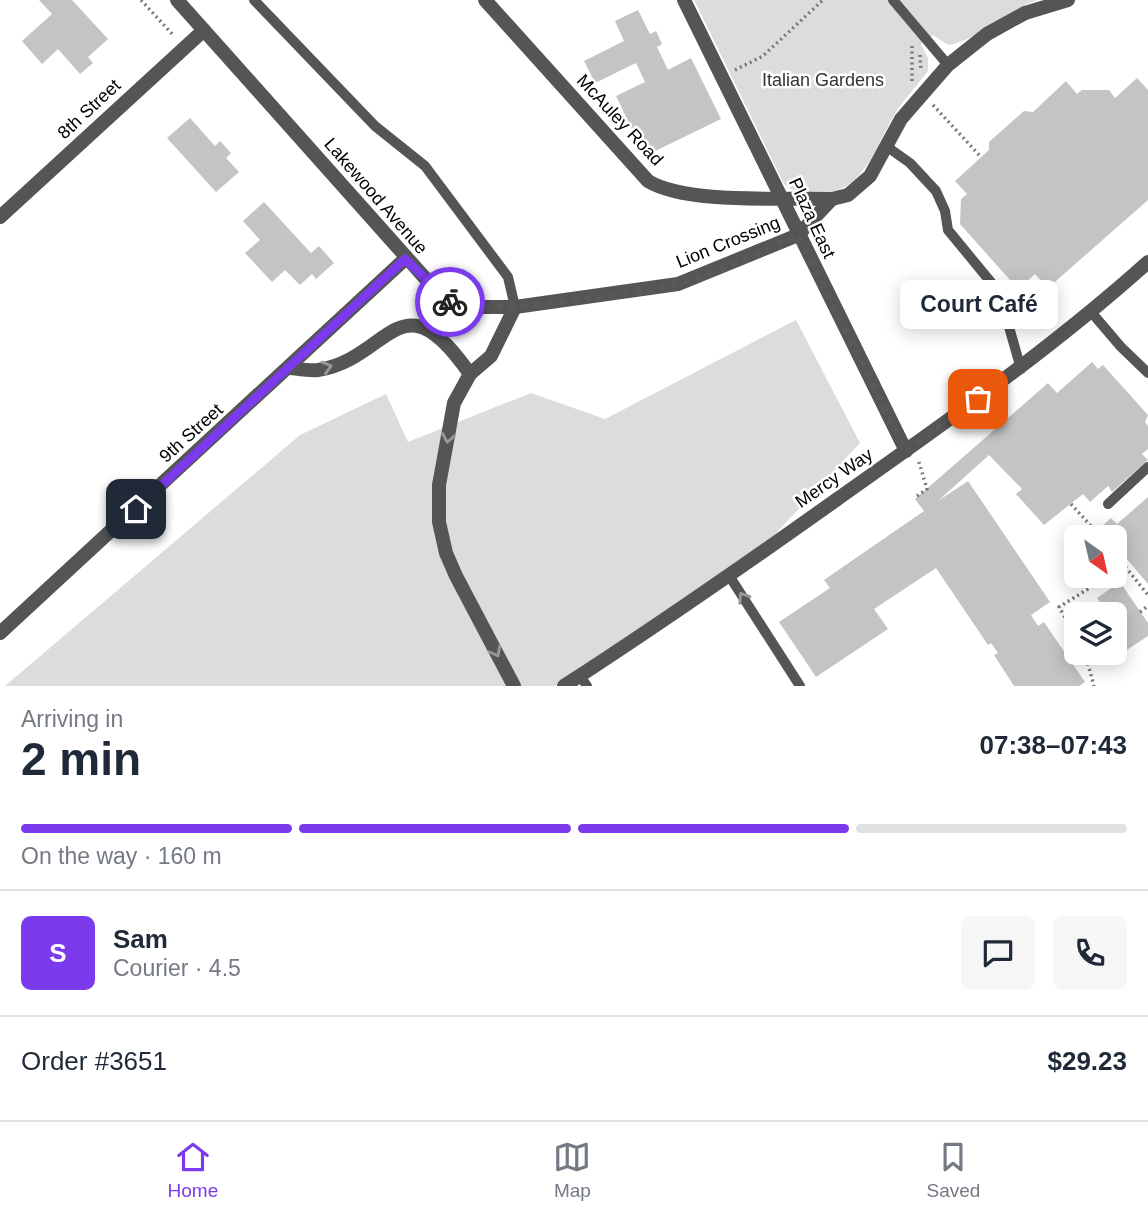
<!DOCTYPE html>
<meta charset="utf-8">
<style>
body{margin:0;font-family:Arial,sans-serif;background:#f6f6f7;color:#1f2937;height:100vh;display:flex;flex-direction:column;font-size:26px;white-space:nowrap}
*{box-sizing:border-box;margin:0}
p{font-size:23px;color:#747a83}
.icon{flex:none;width:38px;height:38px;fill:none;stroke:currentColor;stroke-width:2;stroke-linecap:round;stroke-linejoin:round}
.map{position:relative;height:686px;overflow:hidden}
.details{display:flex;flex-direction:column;background:#fff;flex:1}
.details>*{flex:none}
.needle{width:46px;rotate:146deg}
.controls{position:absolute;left:1064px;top:525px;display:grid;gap:14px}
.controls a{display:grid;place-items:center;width:63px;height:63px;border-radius:10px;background:#fff;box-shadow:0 4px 18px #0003;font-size:35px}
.pin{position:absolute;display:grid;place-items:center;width:60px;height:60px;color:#fff;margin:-30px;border-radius:14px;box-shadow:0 4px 10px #0006}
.courier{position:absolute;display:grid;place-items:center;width:70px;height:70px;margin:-35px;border:5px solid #7c3aed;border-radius:50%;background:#fff;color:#222;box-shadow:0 2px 9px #0007}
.bubble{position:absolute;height:49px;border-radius:10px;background:#fff;box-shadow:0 4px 18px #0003;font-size:23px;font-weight:700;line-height:49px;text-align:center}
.head em{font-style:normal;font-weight:700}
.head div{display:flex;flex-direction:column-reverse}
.head{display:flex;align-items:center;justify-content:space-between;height:119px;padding:0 21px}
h1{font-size:46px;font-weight:700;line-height:52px}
.bar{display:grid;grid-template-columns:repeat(4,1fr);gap:10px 7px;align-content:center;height:84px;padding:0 21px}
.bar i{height:9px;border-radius:5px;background:#e0e1e3}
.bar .current{background:#7c3aed}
.bar p{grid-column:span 4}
.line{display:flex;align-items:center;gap:18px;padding:0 21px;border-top:2px solid #e0e1e3}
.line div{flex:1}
.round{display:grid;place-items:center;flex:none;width:74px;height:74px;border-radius:10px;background:#f6f6f7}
.tabs{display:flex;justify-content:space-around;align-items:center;height:98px;border-top:2px solid #e0e1e3;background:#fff;font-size:19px;color:#747a83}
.tabs a{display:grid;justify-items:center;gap:4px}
.tabs .current{color:#7c3aed}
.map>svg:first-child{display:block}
.green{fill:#dcdcdc}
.building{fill:#c4c4c4}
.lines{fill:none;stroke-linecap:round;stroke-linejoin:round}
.path{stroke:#777;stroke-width:3.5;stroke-dasharray:2 3.5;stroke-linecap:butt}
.lane{stroke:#555;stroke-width:10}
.street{stroke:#555;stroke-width:14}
.oneway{stroke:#999}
.done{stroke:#595959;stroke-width:7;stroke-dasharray:0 12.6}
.route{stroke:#7c3aed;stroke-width:9}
.labels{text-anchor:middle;stroke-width:5;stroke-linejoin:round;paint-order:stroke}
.park-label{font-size:18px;fill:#333;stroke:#fff}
.street-label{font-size:18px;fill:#000;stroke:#fff}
</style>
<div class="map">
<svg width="1148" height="686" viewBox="0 0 1148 686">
<rect width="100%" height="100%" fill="#fff"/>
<!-- green -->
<g class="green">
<path d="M694,0H1038C1013,6 964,49 947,44C942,42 937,37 933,35L921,44L928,58V71C919,83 909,94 900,106C876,140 867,197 814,193C801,193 794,192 784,184Z"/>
<path d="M796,320L860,443L738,574L555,686H5L300,435L386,394L408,442L531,393L605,419Z"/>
</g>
<!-- building -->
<g class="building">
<path d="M39,0H72L108,39L88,57L93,63L80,74L58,49L42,64L22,41L52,14Z"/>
<path d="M638,10L650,34L656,31L662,44L657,47L668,70L691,58L721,119L645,156L616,96L645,82L636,63L595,83L584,61L624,41L615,21Z"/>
<path d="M1137,78L1148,90V200L1048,288L1035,274L1018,289L960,224L961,199L967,194L955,181L989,150V142L1024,111L1033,112L1066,81L1077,94L1082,90H1109L1115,98Z"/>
<path d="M190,118L215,146L220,141L231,153L226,158L239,172L216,192L167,138Z"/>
<path d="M264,202L311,253L319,246L334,263L316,279L312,274L300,285L285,270L272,282L245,253L260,240L243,221Z"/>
<path d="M1092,362L1098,369L1103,365L1148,415L1145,422L1148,426V449L1142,454L1148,460L1112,492L1108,486L1090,502L1083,494L1044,525L1016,494L1022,489L989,455L938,501L968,481L1050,602L1031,615L1038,626L1044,622L1085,682L1079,686H1014L994,655L998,653L991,643L988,645L936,568L874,609L888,629L816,677L779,622L830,588L824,580L924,511L915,499L1048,383L1057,393Z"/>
<path d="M1148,497V584L1115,545V537H1108L1100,528L1111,518L1117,524Z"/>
<path d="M1120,582L1148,623V636L1104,665L1096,653H1115V614H1108L1097,598Z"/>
</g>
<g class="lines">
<!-- path -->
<g class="path">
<path d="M141,0L174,36"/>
<path d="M920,55L921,71"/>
<path d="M735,70L763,56L823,0"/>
<path d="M912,81V43"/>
<path d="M933,105L981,157"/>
<path d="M917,496L927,489L918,459"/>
<path d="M1071,504L1101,537"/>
<path d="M1115,554L1148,595"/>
<path d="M1115,572L1126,567"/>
<path d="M1140,612L1148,606"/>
<path d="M1076,636L1059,607L1109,576"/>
<path d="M1085,653L1094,686"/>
</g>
<!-- lane -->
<g class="lane">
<path d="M254,0L375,126L425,166L508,277L515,307"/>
<path d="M893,0L948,65"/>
<path d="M886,146L910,163L936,191L945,211L948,230L999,292L1021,369"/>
<path d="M1092,313L1121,347L1148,373"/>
<path d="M1108,504L1148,467"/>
<path d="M730,577L800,686"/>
<path d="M580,676L587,686"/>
</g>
<!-- street -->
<g class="street">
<path d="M177,0L441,296L458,307H515L678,284L798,235L832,199L848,195L870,176L901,119L948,65L987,34L1025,13L1068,0"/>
<path d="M485,0L648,181C688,205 783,197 832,199"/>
<path d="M684,0L906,451"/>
<path d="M0,217L204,30"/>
<path d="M291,368C299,369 310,371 318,370C390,359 400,273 470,374"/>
<path d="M0,633L405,259"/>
<path d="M514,686L456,576L446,553L439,522V485L454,403L470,374L491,356L515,307"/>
<path d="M564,686C657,626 746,564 836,500C943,424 1050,350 1148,262"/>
</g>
</g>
<!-- one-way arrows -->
<defs><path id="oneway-chevron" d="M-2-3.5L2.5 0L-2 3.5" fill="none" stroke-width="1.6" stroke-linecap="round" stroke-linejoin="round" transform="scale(1.75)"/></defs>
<g class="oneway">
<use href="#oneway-chevron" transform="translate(327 367) rotate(-17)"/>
<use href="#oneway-chevron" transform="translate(448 438) rotate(100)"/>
<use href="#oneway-chevron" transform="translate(743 597) rotate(-123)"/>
<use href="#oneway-chevron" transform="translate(496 652) rotate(62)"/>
</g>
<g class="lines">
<!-- done -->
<path class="done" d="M450,302C473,317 645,293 678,284C717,274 760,251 798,235L906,451L978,399"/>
<!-- route -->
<path class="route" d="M136,509L405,259L450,302"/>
</g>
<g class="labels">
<!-- park labels -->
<g class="park-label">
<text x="823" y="86">Italian Gardens</text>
</g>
<!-- street labels -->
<g class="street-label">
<text transform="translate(89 109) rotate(-43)" y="6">8th Street</text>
<text transform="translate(620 120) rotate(47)" y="6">McAuley Road</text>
<text transform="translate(376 196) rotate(49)" y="6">Lakewood Avenue</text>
<text transform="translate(812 218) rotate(65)" y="6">Plaza East</text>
<text transform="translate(728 242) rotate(-22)" y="6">Lion Crossing</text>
<text transform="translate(191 433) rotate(-42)" y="6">9th Street</text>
<text transform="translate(834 478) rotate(-35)" y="6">Mercy Way</text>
</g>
</g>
</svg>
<div class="controls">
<a><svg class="needle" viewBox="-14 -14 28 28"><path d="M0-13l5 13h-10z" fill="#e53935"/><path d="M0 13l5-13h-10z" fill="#747a83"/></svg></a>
<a><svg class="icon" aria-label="layers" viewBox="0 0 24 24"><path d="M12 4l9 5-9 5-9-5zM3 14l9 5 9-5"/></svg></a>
</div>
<div class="pin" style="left:978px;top:399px;background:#ea580c"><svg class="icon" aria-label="bag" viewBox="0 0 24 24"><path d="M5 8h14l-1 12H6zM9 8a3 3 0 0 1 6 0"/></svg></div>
<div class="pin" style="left:136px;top:509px;background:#1f2937"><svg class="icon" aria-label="home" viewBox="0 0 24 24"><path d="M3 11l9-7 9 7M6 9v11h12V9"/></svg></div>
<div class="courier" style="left:450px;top:302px"><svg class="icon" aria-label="bike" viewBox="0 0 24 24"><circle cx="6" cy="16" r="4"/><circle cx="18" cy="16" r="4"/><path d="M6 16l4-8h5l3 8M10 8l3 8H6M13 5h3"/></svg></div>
<div class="bubble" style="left:900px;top:280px;width:158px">Court Café</div>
</div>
<section class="details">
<div class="head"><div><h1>2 min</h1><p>Arriving in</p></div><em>07:38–07:43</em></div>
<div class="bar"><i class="current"></i><i class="current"></i><i class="current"></i><i></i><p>On the way · 160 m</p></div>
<div class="line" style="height:126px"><b class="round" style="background:#7c3aed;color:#fff">S</b><div><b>Sam</b><p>Courier · 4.5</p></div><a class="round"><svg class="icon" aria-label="chat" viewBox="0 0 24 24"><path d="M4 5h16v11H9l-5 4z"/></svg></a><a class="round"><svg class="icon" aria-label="phone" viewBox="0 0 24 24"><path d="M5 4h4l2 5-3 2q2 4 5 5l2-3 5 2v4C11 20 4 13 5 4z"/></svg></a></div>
<div class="line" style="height:91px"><div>Order #3651</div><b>$29.23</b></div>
</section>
<nav class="tabs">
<a class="current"><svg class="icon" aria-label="home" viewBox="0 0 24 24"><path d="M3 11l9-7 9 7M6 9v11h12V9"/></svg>Home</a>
<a><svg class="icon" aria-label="map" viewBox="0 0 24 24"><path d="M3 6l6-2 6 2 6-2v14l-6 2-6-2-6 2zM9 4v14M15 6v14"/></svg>Map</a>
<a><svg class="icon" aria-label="saved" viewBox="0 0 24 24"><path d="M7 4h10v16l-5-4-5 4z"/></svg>Saved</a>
</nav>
